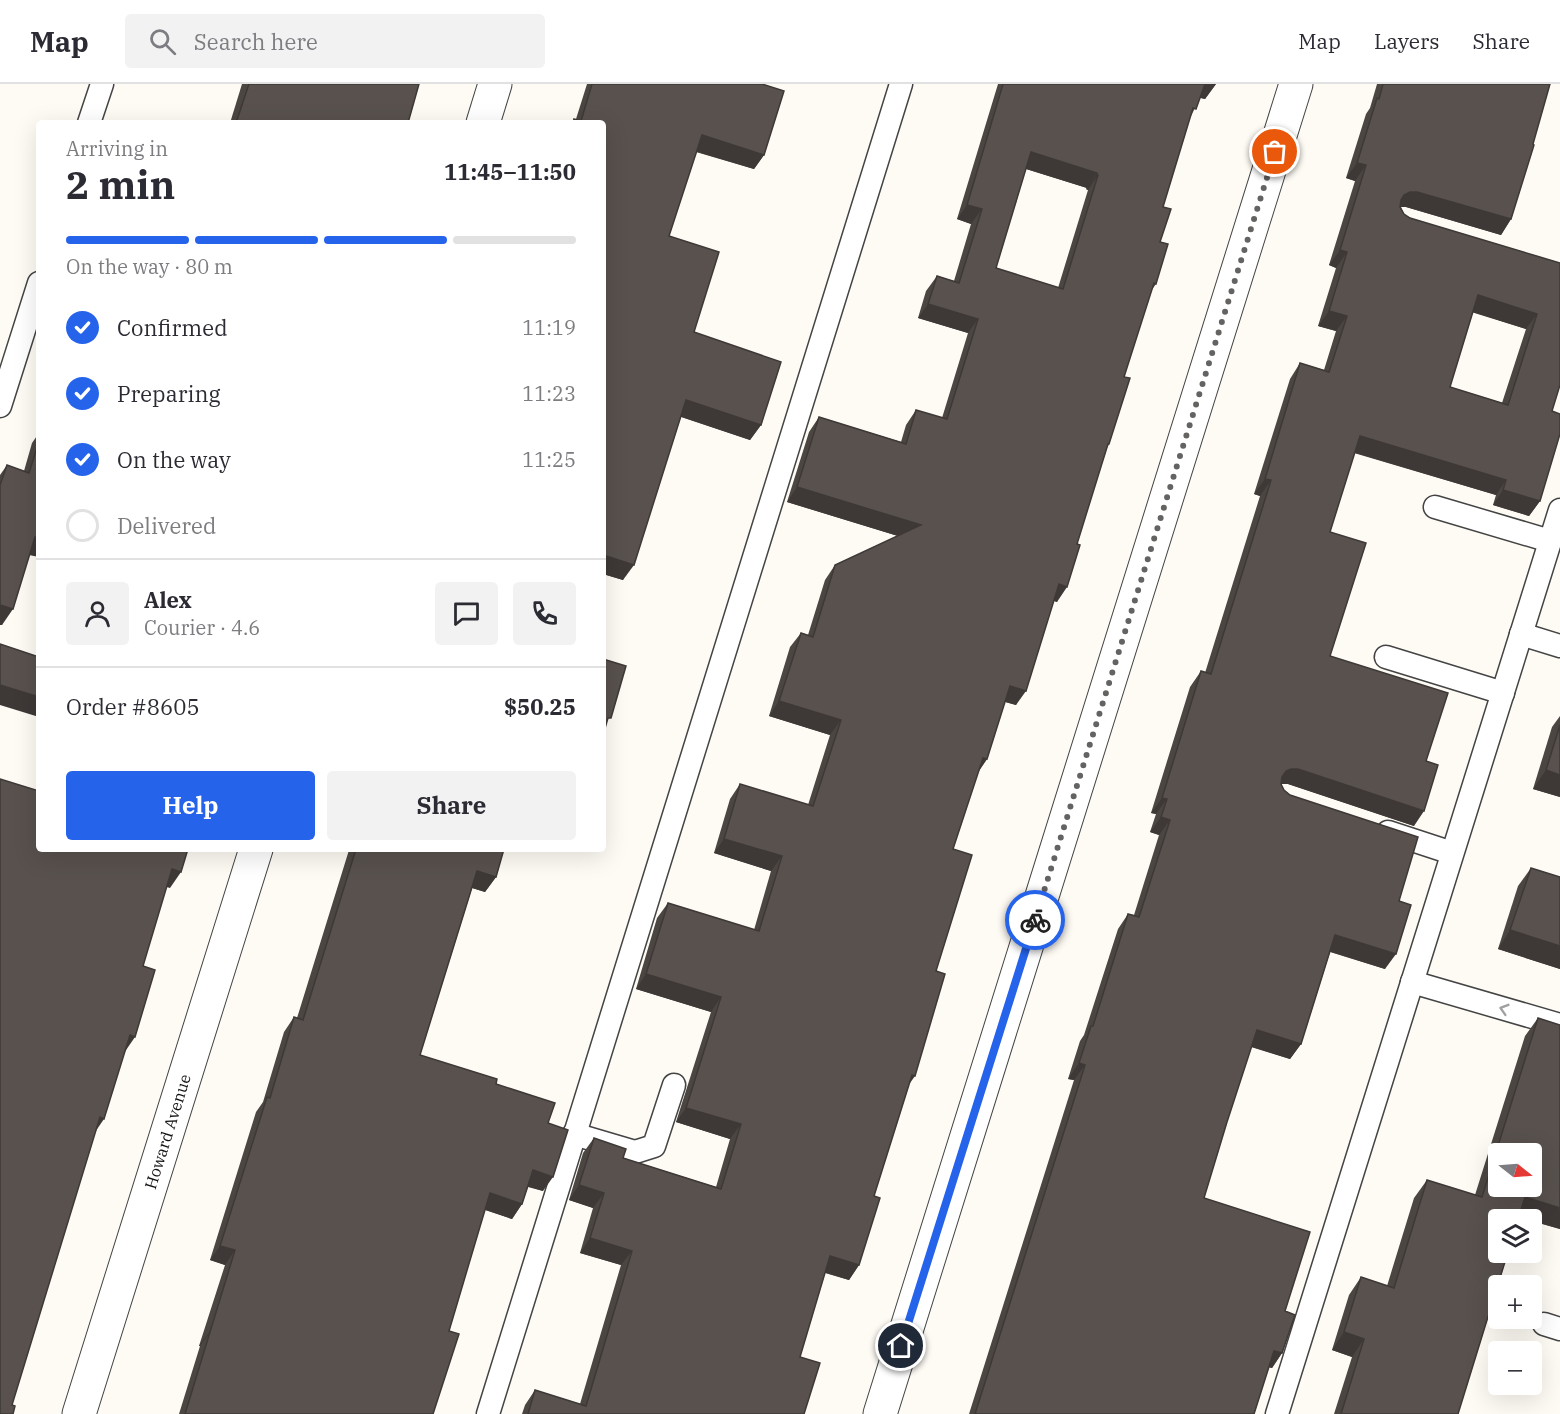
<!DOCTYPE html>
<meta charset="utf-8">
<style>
body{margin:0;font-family:"IBM Plex Serif",serif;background:#f2f2f3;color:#2b2b33;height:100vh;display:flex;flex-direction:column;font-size:22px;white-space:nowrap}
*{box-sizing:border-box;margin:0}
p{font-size:20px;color:#7c7c81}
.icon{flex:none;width:33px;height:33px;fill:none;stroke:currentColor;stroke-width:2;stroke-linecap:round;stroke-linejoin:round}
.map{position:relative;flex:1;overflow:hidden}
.side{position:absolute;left:36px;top:36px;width:570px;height:732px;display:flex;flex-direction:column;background:#fff;border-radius:6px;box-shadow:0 6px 24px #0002}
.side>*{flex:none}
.needle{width:39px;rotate:107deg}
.controls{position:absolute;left:1488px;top:1059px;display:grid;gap:12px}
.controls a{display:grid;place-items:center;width:54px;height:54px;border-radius:6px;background:#fff;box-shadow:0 6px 24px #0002;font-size:30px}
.pin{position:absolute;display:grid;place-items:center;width:51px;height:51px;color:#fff;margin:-26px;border:3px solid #fff;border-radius:50%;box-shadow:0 2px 6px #0007}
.courier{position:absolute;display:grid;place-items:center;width:60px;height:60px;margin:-30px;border:4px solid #2563eb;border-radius:50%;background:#fff;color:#222;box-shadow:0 2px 8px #0007}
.headline em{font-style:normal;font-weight:800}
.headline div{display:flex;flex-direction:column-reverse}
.headline{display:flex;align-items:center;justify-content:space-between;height:102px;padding:0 30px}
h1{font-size:39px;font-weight:800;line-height:45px}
.bar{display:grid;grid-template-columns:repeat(4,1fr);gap:9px 6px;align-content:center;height:72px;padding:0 30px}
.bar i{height:8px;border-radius:4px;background:#e1e1e2}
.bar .current{background:#2563eb}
.bar p{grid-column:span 4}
.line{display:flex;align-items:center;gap:15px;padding:0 30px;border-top:2px solid #e1e1e2}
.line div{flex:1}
.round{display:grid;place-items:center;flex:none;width:63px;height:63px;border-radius:6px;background:#f2f2f3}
ol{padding:0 30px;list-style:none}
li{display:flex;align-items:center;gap:18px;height:66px}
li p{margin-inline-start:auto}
li .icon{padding:6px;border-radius:50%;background:#2563eb;color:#fff;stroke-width:4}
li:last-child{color:#7c7c81}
li i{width:33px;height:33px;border:3px solid #e1e1e2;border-radius:50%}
.primary-button{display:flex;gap:12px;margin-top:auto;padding:12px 30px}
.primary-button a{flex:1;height:69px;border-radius:6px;background:#2563eb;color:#fff;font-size:24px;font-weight:800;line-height:69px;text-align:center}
.primary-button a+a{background:#f2f2f3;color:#2b2b33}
header{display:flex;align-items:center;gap:36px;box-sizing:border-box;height:84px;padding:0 30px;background:#fff;border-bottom:2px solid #e1e1e2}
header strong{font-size:28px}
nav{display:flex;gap:33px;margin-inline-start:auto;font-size:21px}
.search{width:420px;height:54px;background:#f2f2f3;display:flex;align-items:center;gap:15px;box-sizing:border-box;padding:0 21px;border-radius:6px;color:#7c7c81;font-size:22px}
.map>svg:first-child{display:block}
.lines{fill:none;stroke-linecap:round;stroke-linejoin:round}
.service-casing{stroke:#444;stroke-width:25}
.minor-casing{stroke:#444;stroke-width:35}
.service{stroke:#fff;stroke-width:22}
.minor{stroke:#fff;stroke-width:33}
.wall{fill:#4c4643;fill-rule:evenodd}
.shaded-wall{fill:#3e3937}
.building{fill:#58514e;stroke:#3e3937;stroke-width:1.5;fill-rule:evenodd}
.oneway{stroke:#a0a0a0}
.done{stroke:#646361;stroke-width:6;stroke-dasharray:0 10.8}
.route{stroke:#2563eb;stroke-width:8}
.labels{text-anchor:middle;stroke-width:6;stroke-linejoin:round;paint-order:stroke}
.street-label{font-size:16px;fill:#111;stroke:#fff}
</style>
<header>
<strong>Map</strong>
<div class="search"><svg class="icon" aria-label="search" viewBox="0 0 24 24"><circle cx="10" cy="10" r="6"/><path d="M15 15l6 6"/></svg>Search here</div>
<nav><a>Map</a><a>Layers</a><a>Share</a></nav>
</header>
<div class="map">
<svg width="1560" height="1330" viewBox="0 0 1560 1330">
<rect width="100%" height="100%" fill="#fefbf5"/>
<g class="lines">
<!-- service casing -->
<g class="service-casing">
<g id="service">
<path d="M89,39L102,0"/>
<path d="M0,322L39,199"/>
<path d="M1435,423L1550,457"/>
<path d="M1521,550L1560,562"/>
<path d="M1386,573L1503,609"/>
<path d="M1388,748L1452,769"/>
<path d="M1412,898L1560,941"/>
<path d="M574,1050L635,1068L654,1062L674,1001"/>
<path d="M1544,1240L1560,1245"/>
<path d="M488,1330L901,0"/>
<path d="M1277,1330L1560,426"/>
</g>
</g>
<!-- minor casing -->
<g class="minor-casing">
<g id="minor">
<path d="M483,39L495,0"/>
<path id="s1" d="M79,1330L256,765"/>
<path d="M880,1330L1296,0"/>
</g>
</g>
<!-- service -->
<use href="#service" class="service"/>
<!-- minor -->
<use href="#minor" class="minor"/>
</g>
<!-- wall -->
<g class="wall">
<path d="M242,0H419L408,39H230Z"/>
<path d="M587,0H762L764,71L754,85L696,68L669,152L694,248L761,341L750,356L681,333L623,496L603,490V39H571L574,35H576Z"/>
<path d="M998,0H1216L1205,15L1200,14L1190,34L1163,123L1156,200L1151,207L1124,293L1109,360L1107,364L1057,518L1054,517L1016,621L1005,618L987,675L978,688L953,765L936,887L909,1001L874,1112L859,1181L849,1196L825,1189L800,1273L804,1330H522L525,1321L535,1306L580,1320L621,1181L580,1169L593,1124L569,1116L583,1069L594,1054L623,1074L716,1103L730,1055L676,1038L711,928L636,905L657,834L668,819L754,846L771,787L714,769L730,715L740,700L808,721L830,651L769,632L790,563L801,549L808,551L825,496L835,481L898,452L787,418L809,348L819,333L901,358L906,341L916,326L942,334L968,249L918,234L926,207L937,192L954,197L971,140L957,135ZM1026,85L1087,104L1086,105L1088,106L1058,204L996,184Z"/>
<path d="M1377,0H1550L1511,135L1501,151L1406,123H1401L1404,130L1410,134L1560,179L1552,327L1540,417L1529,432L1493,421L1496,411L1354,369L1330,448V572L1426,677L1414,742L1288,700H1281L1284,706L1399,817L1385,885L1330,868L1301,960L1290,975L1251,963L1227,1038L1204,1114L1285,1227L1282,1269L1272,1284L1269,1283L1254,1330H969L1074,996L1068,995L1080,957L1084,951L1118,845L1128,830L1134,831L1159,751L1150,748L1156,730L1151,729L1190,603L1201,587L1205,589L1260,412L1254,410L1290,295L1300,279L1324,286L1336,247L1318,242L1336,184L1329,181L1355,97L1346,94L1366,30L1370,24ZM1473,228L1526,245L1502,319L1450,303Z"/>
<path d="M39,349V473L29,471L2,541H0V391L7,381L24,387L32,359Z"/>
<path d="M1560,632V713L1533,705L1552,643Z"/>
<path d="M344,765H504L496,793L485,808L472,804L420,971L496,1000L548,1039L543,1107L528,1103L522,1120L512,1135L485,1126L449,1247L433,1330H179L200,1262H199L225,1181L210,1176L256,1028L263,1018L284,948L294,933L297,934L349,766Z"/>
<path d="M1531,784L1560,793V885L1498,865L1518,802Z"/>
<path d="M1538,934L1560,941V1145L1532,1137V1136H1527L1519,1133L1458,1330H1334L1352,1273L1332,1266L1349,1211L1361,1193L1387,1202L1414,1114L1427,1096L1475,1111L1525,952Z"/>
</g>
<!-- shaded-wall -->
<g class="shaded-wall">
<path d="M1204,0H1216L1205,15L1195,12Z"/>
<path d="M702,51L764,71L754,85L691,66Z"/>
<path d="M1031,68L1097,89L1087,104L1020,83Z"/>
<path d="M1357,79L1366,81L1355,97L1346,94Z"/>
<path d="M1097,90L1098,91L1088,106L1086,105Z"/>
<path d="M1410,108H1417L1511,135L1501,151L1406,123H1399L1393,127L1404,111Z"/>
<path d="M967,121L982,125L971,140L957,135Z"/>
<path d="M1340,166L1347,168L1336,184L1329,181Z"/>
<path d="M1478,211L1537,230L1526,245L1468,227Z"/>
<path d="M928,220L978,235L968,249L918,234Z"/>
<path d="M1329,227L1347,232L1336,247L1318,242Z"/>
<path d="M686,316L761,341L750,356L676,331Z"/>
<path d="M1360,352L1506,396L1496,411L1349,367Z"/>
<path d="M1265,395L1271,396L1260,412L1254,410Z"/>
<path d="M797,403L921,441L911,456L787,418Z"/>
<path d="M1503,406L1540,417L1529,432L1493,421Z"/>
<path d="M35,453L39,454V473L24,469Z"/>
<path d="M603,471L634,481L623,496L603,490Z"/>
<path d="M1059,500L1067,503L1057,518L1049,515Z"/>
<path d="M0,521L13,525L2,541H0Z"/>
<path d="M0,601L39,613V633L0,621Z"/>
<path d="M1010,602L1026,607L1016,621L999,616Z"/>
<path d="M779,617L841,636L830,651L769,632Z"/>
<path d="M983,674L987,675L977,690Z"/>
<path d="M1291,685H1298L1424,727L1414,742L1288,700H1281L1276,703L1286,687Z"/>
<path d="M1546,686L1560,691V713L1533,705Z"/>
<path d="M1162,714L1167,715L1156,730L1151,729Z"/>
<path d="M1161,733L1170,736L1159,751L1150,748Z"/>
<path d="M724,755L782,772L771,787L714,769Z"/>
<path d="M172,785L181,788L170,804L160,801Z"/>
<path d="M477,787L496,793L485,808L466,802Z"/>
<path d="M1510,846L1560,862V885L1498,865Z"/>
<path d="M1335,851L1396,870L1385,885L1325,866Z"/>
<path d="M646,890L721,913L711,928L636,905Z"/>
<path d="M1257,946L1301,960L1290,975L1246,961Z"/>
<path d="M130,951L135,953L124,969Z"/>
<path d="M1079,979L1085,981L1074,996L1068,995Z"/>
<path d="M912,991L915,992L905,1006Z"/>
<path d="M686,1024L741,1040L730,1055L676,1038Z"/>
<path d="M100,1033L104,1035L93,1051Z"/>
<path d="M533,1086L553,1093L543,1107L523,1101Z"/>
<path d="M579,1101L604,1109L593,1124L569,1116Z"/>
<path d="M490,1109L522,1120L512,1135L480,1124Z"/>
<path d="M1525,1113L1560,1124V1145L1532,1137V1136H1527L1513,1131Z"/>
<path d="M590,1154L632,1167L621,1181L580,1169Z"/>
<path d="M220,1162L235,1166L225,1181L210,1176Z"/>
<path d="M830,1172L859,1181L849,1196L820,1187Z"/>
<path d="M210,1247H211L200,1262H199Z"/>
<path d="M1344,1248L1364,1255L1352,1273L1332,1266Z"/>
<path d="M1274,1267L1282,1269L1272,1284L1263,1282Z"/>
</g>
<!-- building -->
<g class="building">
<path d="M249,0H419L408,39H236Z"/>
<path d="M592,0H762L784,7L764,71L702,51L669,152L719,168L694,248L781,278L761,341L686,316L634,481L603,471V39H573L574,35L581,37Z"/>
<path d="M1003,0H1205L1196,25L1193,24L1163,123L1171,125L1160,158L1168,160L1156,200L1154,199L1124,293L1130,294L1109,360H1108L1077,460L1080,461L1067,503L1059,500L1026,607L1010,602L987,675L983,674L953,765L972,771L936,887L945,890L915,992L912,991L874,1112L880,1114L859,1181L830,1172L800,1273L820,1279L804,1330H528L535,1306L586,1322L632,1167L590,1154L604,1109L579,1101L594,1054L626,1065L623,1074L721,1105L741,1040L686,1024L721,913L646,890L668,819L759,847L782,772L724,755L740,700L813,722L841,636L779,617L801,549L813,553L835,481L921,441L797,403L819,333L906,360L916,326L947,335L978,235L928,220L937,192L959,199L982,125L967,121ZM1031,68L1097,89V90L1098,91L1063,205L996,184Z"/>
<path d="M1383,0H1550L1533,60L1534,61L1511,135L1417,108H1410L1404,111L1401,116L1400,123L1404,130L1410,134L1560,179V301L1552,327L1560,330V350L1540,417L1503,406L1506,396L1360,352L1330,448L1366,459L1330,572L1448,609L1426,677L1438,681L1424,727L1298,685H1291L1286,687L1282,693L1281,700L1284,706L1290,711L1418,753L1399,817L1411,821L1396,870L1335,851L1301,960L1257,946L1227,1038L1204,1114L1310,1148L1285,1227L1295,1231L1282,1269L1274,1267L1254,1330H975L1085,981L1079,979L1091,942H1093L1128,830L1139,833L1170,736L1161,733L1167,715L1162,714L1201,587L1211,590L1271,396L1265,395L1300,279L1329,288L1347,232L1329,227L1347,168L1340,166L1366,81L1357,79L1377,14L1379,15ZM1478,211L1537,230L1508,321L1450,303Z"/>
<path d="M39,357V454L35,453L13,525L0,521V401L7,381L29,389Z"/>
<path d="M0,560L39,573V613L0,601Z"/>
<path d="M603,575L626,582L611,634H608L603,651Z"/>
<path d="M1560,641V691L1546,686Z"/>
<path d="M0,695L39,707V765H188L181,788L172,785L143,882L155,886L135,953L130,951L104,1035L100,1033L12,1321L15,1322L13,1330H0Z"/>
<path d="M356,765H504L496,793L477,787L420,971L497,995L496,1000L555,1019L548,1039L568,1046L553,1093L533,1086L522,1120L490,1109L449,1247L459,1250L433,1330H185L235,1166L220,1162L267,1013L270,1014L294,933L303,936Z"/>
<path d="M1531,784L1560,793V862L1510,846Z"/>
<path d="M1538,934L1560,941V1124L1525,1113L1518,1136H1498V1168H1508L1458,1330H1341L1364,1255L1344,1248L1361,1193L1394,1204L1427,1096L1482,1113ZM1498,1070H1532V1102H1498Z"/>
</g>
<!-- one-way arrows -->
<defs><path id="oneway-chevron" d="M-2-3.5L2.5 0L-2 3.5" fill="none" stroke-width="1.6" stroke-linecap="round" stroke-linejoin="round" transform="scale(1.5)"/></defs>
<use class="oneway" href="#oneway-chevron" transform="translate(1504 925) rotate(-163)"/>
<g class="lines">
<!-- done -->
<path class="done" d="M1035,836L1275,68"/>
<!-- route -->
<path class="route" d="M901,1262L1035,836"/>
</g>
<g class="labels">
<!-- street labels -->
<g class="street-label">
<text dy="6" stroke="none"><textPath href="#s1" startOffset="296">Howard Avenue</textPath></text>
</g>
</g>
</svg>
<div class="controls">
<a><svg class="needle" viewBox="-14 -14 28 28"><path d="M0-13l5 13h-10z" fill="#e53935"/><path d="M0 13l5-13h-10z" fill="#7c7c81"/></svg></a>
<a><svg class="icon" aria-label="layers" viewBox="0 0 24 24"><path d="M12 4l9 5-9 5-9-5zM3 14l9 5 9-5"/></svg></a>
<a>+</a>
<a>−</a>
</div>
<div class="pin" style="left:1275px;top:68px;background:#ea580c"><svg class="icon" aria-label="bag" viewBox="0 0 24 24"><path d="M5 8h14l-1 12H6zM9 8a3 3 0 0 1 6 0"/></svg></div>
<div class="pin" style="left:901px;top:1262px;background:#1f2937"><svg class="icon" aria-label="home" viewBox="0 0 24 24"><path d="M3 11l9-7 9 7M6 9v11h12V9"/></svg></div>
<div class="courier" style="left:1035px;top:836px"><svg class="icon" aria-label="bike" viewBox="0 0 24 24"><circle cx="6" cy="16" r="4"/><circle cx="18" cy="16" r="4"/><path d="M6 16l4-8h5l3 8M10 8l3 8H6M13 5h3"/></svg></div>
<section class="side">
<div class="headline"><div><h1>2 min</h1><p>Arriving in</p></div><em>11:45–11:50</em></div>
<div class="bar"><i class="current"></i><i class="current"></i><i class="current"></i><i></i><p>On the way · 80 m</p></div>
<ol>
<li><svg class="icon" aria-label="check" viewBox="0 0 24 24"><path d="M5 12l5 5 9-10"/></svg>Confirmed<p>11:19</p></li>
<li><svg class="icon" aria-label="check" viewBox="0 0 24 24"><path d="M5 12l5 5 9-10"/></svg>Preparing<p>11:23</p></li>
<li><svg class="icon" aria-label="check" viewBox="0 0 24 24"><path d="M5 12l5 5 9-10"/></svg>On the way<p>11:25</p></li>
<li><i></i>Delivered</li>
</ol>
<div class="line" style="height:108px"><a class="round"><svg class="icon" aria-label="person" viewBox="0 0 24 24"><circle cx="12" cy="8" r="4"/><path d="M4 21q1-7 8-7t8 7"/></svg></a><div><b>Alex</b><p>Courier · 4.6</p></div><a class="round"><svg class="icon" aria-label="chat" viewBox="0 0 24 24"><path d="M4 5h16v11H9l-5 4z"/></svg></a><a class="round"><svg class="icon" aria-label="phone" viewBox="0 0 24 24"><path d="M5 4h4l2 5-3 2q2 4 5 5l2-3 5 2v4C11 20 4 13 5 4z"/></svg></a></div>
<div class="line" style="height:78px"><div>Order #8605</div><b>$50.25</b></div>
<div class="primary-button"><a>Help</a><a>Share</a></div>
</section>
</div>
